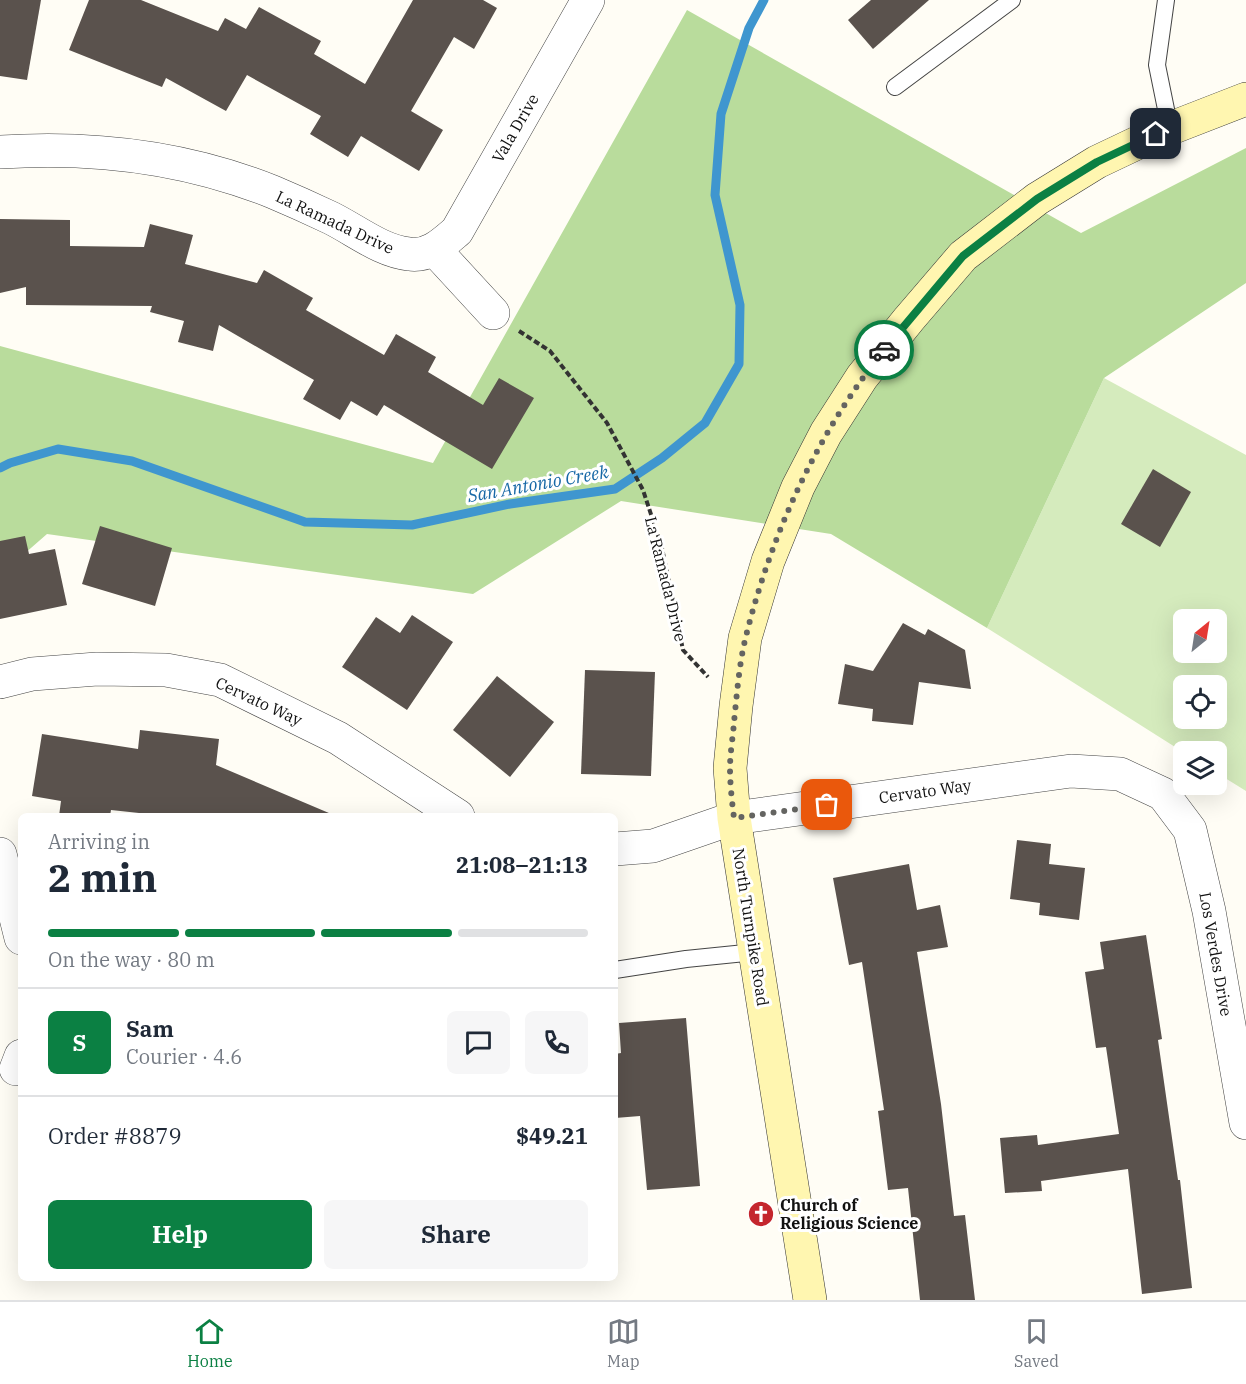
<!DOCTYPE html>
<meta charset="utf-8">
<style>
body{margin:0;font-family:"IBM Plex Serif",serif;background:#f6f6f7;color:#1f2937;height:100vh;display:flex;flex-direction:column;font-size:22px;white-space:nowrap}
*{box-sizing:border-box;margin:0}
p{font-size:20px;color:#747a83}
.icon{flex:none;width:33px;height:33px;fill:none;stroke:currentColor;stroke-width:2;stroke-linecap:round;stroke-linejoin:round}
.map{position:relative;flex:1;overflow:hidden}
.side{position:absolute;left:18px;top:813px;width:600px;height:468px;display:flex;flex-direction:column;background:#fff;border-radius:9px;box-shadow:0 6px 24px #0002}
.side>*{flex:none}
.needle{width:39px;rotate:30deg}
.buttons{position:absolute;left:1173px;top:609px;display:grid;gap:12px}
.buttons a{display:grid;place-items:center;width:54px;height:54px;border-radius:9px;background:#fff;box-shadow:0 6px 24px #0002;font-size:30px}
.pin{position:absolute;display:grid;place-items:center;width:51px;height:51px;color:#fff;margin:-26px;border-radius:12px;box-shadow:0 3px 9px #0006}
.courier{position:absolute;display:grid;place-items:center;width:60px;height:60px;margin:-30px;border:4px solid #0b8043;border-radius:50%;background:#fff;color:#222;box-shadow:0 2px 8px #0007}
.summary em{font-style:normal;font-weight:700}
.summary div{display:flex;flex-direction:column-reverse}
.summary{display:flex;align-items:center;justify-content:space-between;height:102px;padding:0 30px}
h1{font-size:39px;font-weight:700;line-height:45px}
.bar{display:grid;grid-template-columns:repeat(4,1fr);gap:9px 6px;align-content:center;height:72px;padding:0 30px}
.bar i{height:8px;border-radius:4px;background:#e0e1e3}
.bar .on{background:#0b8043}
.bar p{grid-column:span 4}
.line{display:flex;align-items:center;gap:15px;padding:0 30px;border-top:2px solid #e0e1e3}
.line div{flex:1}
.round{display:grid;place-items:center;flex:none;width:63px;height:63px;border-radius:9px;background:#f6f6f7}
.cta{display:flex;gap:12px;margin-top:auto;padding:12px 30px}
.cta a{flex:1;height:69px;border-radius:9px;background:#0b8043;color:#fff;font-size:24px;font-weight:700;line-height:69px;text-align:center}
.cta a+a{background:#f6f6f7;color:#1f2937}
.tab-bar{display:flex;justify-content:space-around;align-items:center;height:84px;border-top:2px solid #e0e1e3;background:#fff;font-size:16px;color:#747a83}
.tab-bar a{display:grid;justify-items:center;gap:3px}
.tab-bar .on{color:#0b8043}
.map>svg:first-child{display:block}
.green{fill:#d5ebbd;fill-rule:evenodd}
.forest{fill:#b9dc9c}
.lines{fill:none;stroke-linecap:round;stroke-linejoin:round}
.stream{stroke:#3f96cf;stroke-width:9}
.building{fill:#5a524d}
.lane-casing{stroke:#444;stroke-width:18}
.street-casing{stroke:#444;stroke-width:34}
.secondary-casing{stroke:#333;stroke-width:34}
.path{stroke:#333;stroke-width:4;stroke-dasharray:6 3;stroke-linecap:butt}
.lane{stroke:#fff;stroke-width:16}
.street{stroke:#fff;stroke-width:33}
.secondary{stroke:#fff6b0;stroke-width:33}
.done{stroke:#646461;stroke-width:6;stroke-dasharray:0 10.8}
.route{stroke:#0b8043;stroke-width:8}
.labels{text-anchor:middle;stroke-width:6;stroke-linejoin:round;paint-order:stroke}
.street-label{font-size:16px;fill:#111;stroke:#fff}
.poi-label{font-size:16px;font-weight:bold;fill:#111;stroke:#fff;text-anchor:start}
.water-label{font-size:18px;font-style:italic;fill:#1768a6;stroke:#fff}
</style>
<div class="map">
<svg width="1246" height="1300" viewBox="0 0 1246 1300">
<rect width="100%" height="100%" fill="#fffdf5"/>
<!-- green -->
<path class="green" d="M1104,378L1246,455V791L1217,773L1216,752H1183L987,628ZM1184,620H1216V652H1184ZM1184,686H1216V718H1184Z"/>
<!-- forest -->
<path class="forest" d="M687,10L1081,233L1246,148V283L1104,378L987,628L831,534L621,501L473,594L47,534L0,575V346L433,463Z"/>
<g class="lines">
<!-- stream -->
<path class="stream" d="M0,468L10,463L58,449L132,461L305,522L412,525L510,504L615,489L662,458L705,423L739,364L740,305L715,195L721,114L749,28L764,0"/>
</g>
<!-- building -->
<g class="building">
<path d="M0,0H41L27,80L0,76Z"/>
<path d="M89,0H141L218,31L225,18L246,29L259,7L321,41L314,54L365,84L413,0H483L497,8L474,49L454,37L411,111L443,130L419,171L361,136L348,157L310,134L321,116L247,75L226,111L166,78L162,87L69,50Z"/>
<path d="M871,0H929L873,49L848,20Z"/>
<path d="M0,219L70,220V246L144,247L150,224L193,235L185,264L257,283L264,270L313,298L306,310L384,355L396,334L436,357L428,372L483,405L499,378L534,398L492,469L384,405L377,416L351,401L340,420L303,399L314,380L219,325L213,351L178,342L184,321L150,312L152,306L26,305V287L0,293Z"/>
<path d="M1153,469L1191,492L1160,547L1121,524Z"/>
<path d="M100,526L172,548L155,606L82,584Z"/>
<path d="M25,536L29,554L55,549L67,605L0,619V541Z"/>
<path d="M412,615L453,642L407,710L342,667L376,617L400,633Z"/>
<path d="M903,623L925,635L928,629L965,650L971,689L919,682L913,725L872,721L873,709L838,704L845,664L873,671Z"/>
<path d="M585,670L655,672L651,776L581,774Z"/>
<path d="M497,676L554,722L510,777L453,730Z"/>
<path d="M140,730L219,739L216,765L336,816H167L111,810L110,816H59L61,801L32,796L42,734L138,749Z"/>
<path d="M1017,840L1051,844L1049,864L1085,868L1079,920L1039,915L1040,903L1010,899Z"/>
<path d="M909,864L917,910L940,905L948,947L917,952L941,1104L954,1216L965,1215L975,1300H920L908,1188L888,1190L878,1111L884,1110L862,962L849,965L833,878Z"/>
<path d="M1146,935L1162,1039L1158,1040L1178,1180H1180L1192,1288L1142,1294L1128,1169L1041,1181L1042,1191L1005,1193L1000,1138L1037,1135L1038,1145L1119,1134L1106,1047L1096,1048L1085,972L1104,969L1100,942Z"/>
<path d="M686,1018L700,1186L647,1190L640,1116L615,1118V1054L621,1053L619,1023Z"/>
</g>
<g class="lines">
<!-- lane casing -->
<g class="lane-casing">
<g id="lane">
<path d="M1166,0L1157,65L1170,129"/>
<path d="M895,87L1012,0"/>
<path d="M615,970L686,959L755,952"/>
</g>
</g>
<!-- street casing -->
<g class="street-casing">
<g id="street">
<path d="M0,152C93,146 186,157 273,192C292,200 312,209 331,218C357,231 381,251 409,254C429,257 443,243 457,231L588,0"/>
<path d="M435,250L493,313"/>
<path d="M0,682L32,674L97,669L166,670L220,680L338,738L458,816"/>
<path d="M615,849L653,846L734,818L1071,771L1120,774L1163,794L1190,830L1209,911L1246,1123"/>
<path d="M0,854L21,938"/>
<path d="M16,1069L21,1056"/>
</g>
</g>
<!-- secondary casing -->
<g class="secondary-casing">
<path id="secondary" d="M810,1300L734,818L730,768L736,706L745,638L768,561L798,487L826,433L862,377L909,319L963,256L1037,199L1097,162L1156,134L1246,99"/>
</g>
<!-- path -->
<path class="path" d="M519,331L550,351L607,423L643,490L662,548L683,650L708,677"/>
<!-- lane -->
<use href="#lane" class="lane"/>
<!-- street -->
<use href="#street" class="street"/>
<!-- secondary -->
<use href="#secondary" class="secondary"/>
</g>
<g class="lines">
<!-- done -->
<path class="done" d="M827,805L734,818C732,802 730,784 730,768C730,753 733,737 734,722C737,694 739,664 746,636C772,532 817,434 884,350"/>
<!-- route -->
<path class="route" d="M884,350L963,256L1037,199L1097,162L1156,134"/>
</g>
<!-- icons -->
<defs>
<g id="church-disc" transform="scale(1.35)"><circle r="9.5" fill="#c4262e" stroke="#fff"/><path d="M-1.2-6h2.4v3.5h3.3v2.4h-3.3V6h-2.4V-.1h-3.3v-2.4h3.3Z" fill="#fff"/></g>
</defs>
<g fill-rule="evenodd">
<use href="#church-disc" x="761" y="1214"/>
</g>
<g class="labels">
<!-- street labels -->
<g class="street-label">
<text transform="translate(515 128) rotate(-60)" y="6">Vala Drive</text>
<text transform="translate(335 222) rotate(25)" y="6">La Ramada Drive</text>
<text transform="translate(666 579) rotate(76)" y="6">La Ramada Drive</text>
<text transform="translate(259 701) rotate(25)" y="6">Cervato Way</text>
<text transform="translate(925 791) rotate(-8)" y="6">Cervato Way</text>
<text transform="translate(751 927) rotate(81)" y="6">North Turnpike Road</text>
<text transform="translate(1216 954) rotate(80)" y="6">Los Verdes Drive</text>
</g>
<!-- poi labels -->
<g class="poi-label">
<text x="780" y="1211">Church of<tspan x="780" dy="18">Religious Science</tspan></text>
</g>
<!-- water labels -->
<g class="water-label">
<text transform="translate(538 484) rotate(-10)" y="6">San Antonio Creek</text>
</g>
</g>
</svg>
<div class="buttons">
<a><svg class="needle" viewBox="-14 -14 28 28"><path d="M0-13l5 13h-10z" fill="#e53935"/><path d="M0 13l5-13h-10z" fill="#747a83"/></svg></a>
<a><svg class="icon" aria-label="locate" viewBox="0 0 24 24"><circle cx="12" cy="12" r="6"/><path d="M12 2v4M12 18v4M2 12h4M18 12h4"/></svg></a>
<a><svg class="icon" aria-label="layers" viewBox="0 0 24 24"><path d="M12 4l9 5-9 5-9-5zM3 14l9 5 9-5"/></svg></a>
</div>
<div class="pin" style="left:827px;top:805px;background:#ea580c"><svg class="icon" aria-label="bag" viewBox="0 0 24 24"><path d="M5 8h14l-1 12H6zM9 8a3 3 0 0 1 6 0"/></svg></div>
<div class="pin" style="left:1156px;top:134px;background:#1f2937"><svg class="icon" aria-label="home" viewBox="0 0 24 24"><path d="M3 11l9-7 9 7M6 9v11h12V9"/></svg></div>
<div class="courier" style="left:884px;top:350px"><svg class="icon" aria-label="car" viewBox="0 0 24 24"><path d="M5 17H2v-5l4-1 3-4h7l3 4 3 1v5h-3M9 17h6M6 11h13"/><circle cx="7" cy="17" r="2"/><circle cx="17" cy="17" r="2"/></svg></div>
<section class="side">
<div class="summary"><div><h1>2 min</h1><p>Arriving in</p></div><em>21:08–21:13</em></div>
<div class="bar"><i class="on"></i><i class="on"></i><i class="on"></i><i></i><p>On the way · 80 m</p></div>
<div class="line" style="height:108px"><b class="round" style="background:#0b8043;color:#fff">S</b><div><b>Sam</b><p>Courier · 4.6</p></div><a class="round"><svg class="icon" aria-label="chat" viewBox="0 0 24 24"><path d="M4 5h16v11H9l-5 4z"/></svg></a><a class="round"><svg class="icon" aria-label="phone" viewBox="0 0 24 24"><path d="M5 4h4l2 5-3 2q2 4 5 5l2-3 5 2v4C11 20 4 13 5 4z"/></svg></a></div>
<div class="line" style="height:78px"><div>Order #8879</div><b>$49.21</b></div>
<div class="cta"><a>Help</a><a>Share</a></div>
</section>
</div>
<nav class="tab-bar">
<a class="on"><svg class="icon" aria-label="home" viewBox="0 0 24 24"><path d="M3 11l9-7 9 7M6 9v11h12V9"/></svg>Home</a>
<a><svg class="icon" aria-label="map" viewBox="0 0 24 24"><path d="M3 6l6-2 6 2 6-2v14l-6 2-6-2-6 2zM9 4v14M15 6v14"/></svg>Map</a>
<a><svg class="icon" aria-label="saved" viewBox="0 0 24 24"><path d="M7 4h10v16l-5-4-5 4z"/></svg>Saved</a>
</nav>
